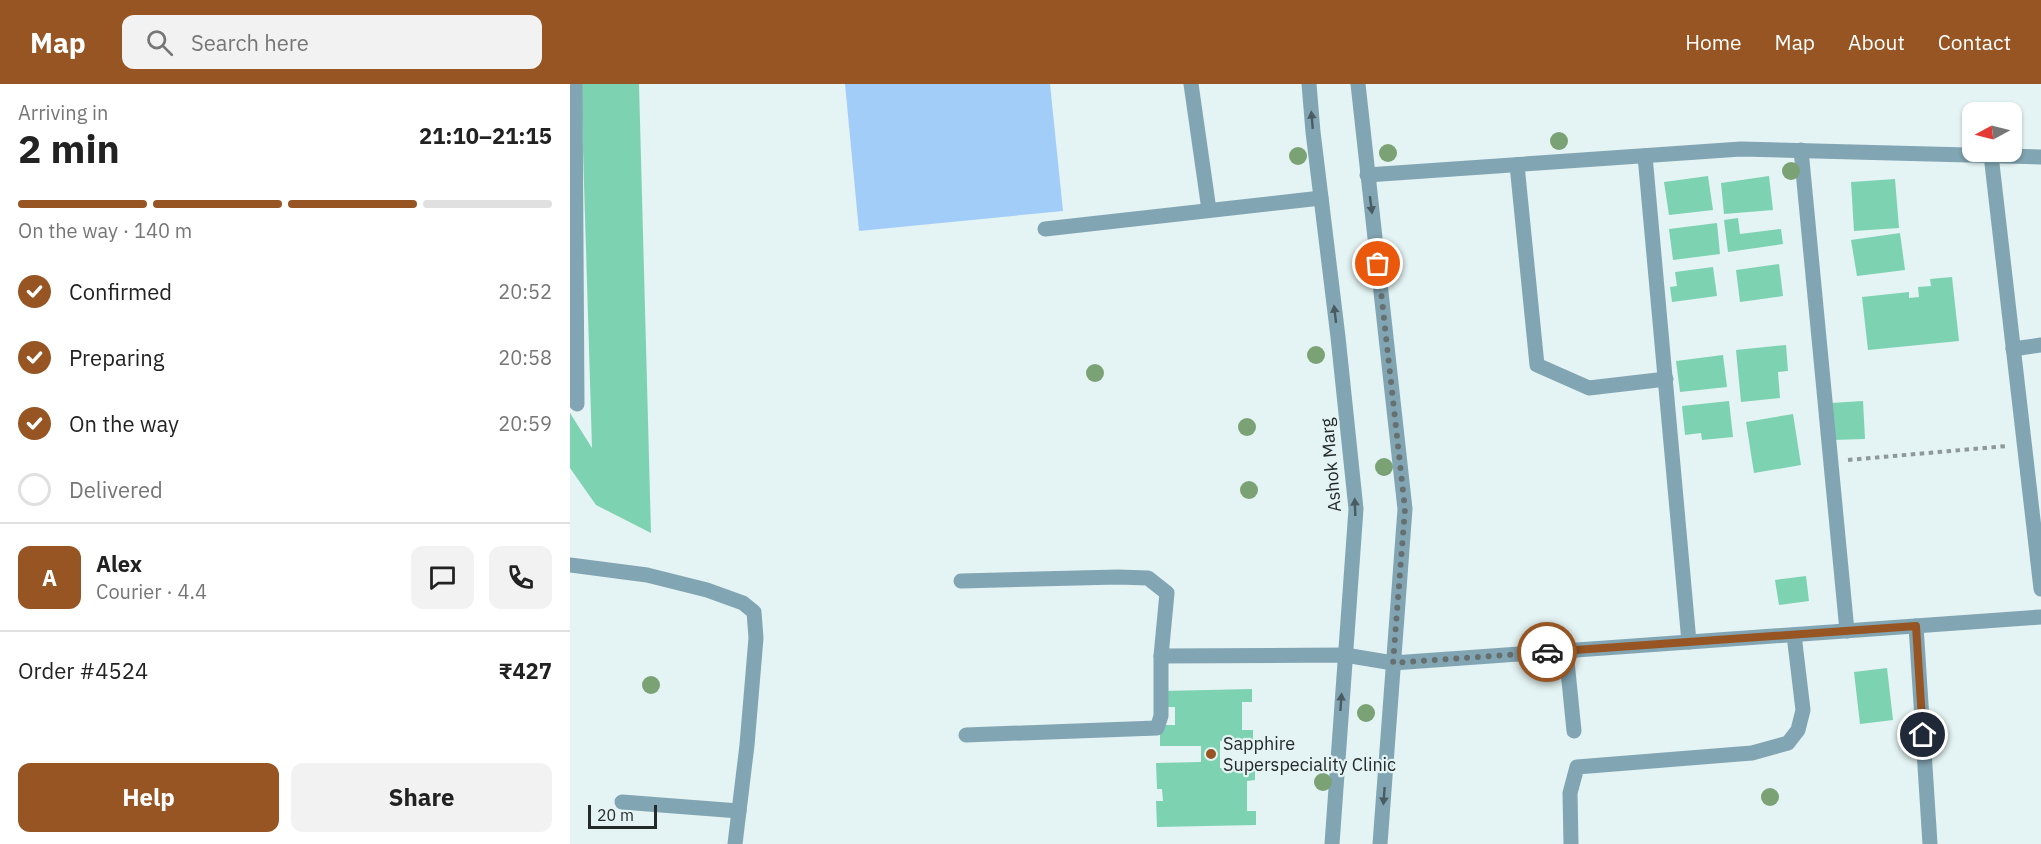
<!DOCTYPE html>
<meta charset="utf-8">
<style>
body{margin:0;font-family:"IBM Plex Sans",sans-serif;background:#f2f2f2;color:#222;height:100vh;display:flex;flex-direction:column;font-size:22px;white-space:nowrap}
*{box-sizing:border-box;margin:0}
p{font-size:20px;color:#767676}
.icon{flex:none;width:33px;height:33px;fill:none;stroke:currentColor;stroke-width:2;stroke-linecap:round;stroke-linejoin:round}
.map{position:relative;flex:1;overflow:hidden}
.side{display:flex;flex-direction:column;background:#fff;width:570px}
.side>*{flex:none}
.needle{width:39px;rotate:263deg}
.tools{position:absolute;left:1392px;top:18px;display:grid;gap:12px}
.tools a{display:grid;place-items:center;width:60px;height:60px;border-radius:12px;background:#fff;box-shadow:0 2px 4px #0004;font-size:30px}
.scale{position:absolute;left:18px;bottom:15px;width:69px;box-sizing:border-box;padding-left:6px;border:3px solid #242a2a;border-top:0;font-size:16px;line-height:21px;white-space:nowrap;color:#242a2a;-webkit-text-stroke:4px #e4f3f3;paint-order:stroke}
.pin{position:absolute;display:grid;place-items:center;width:51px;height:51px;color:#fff;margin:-26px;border:3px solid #fff;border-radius:50%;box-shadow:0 2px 6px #0007}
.courier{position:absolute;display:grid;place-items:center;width:60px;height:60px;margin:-30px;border:4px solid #965522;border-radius:50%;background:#fff;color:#222;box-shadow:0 2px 8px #0007}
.head em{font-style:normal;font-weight:800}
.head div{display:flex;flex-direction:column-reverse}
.head{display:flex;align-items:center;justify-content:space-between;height:102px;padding:0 18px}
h1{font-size:39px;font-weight:800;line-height:45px}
.bar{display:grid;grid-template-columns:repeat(4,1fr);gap:9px 6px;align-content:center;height:72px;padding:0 18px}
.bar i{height:8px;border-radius:4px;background:#e0e0e0}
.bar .selected{background:#965522}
.bar p{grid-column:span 4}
.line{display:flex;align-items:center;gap:15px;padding:0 18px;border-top:2px solid #e0e0e0}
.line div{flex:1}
.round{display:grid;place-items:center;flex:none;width:63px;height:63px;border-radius:12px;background:#f2f2f2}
ol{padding:0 18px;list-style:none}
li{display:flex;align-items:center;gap:18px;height:66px}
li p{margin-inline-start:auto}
li .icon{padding:6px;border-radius:50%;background:#965522;color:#fff;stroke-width:4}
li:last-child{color:#767676}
li i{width:33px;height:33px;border:3px solid #e0e0e0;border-radius:50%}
.primary-button{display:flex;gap:12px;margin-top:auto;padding:12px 18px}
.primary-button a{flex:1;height:69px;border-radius:12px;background:#965522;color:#fff;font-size:24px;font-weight:800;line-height:69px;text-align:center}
.primary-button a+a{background:#f2f2f2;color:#222}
header{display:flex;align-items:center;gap:36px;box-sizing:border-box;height:84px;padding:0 30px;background:#965522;color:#fff}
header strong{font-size:28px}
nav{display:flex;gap:33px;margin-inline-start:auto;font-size:21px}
.search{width:420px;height:54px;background:#f2f2f2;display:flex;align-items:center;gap:15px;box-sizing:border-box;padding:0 21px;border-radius:12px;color:#767676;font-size:22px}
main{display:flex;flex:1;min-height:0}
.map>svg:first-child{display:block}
.water{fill:#a3cdf9}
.building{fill:#7dd2b1}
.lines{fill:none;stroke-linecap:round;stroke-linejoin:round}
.path{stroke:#8e9999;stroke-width:4;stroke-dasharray:4.5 4.5;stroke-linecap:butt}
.minor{stroke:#82a5b3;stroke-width:15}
.tree{fill:#7ba274}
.oneway{fill:#4a5b61}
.done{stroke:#677070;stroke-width:6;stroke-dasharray:0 10.8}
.route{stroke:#965522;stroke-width:8}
.poi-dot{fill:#965522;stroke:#e4f3f3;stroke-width:2}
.labels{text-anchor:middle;stroke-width:4.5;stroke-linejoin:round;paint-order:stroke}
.street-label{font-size:18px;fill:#242a2a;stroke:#e4f3f3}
.poi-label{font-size:18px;fill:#242a2a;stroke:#e4f3f3;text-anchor:start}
</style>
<header>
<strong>Map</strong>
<div class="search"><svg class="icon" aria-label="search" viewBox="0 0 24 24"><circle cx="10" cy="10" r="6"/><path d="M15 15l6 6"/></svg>Search here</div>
<nav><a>Home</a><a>Map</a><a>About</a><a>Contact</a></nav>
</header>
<main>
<section class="side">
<div class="head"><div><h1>2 min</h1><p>Arriving in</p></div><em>21:10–21:15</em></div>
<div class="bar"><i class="selected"></i><i class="selected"></i><i class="selected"></i><i></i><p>On the way · 140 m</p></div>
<ol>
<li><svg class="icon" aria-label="check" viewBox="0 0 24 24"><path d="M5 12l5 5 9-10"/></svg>Confirmed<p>20:52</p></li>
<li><svg class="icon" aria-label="check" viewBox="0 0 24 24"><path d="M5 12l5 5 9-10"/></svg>Preparing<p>20:58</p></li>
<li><svg class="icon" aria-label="check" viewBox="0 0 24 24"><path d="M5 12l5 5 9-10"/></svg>On the way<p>20:59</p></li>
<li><i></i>Delivered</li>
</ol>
<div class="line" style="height:108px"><b class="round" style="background:#965522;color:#fff">A</b><div><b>Alex</b><p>Courier · 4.4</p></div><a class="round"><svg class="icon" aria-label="chat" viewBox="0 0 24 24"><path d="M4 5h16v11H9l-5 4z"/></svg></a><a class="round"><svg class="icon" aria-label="phone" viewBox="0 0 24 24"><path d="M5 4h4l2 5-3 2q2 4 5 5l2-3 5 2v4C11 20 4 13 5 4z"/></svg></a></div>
<div class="line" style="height:78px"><div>Order #4524</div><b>₹427</b></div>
<div class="primary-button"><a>Help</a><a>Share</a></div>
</section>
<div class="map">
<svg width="1471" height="760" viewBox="0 0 1471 760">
<rect width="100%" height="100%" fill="#e4f3f3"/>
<!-- water -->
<path class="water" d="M275,0H480L493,127L289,147Z"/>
<!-- building -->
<g class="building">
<path d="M11,0H69L81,449L26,421L0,384V329L22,364Z"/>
<path d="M1138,92L1143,126L1099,131L1094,98Z"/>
<path d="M1199,92L1203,126L1154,130L1151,99Z"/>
<path d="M1325,95L1329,144L1284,147L1281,98Z"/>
<path d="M1168,134L1170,150L1211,145L1213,160L1158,168L1154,136Z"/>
<path d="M1147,139L1150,170L1103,176L1099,145Z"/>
<path d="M1330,149L1335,186L1287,192L1281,156Z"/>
<path d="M1209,180L1213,212L1170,218L1166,186Z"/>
<path d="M1143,183L1147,212L1102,218L1100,203L1107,202L1105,188Z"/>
<path d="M1382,193L1389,257L1298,266L1292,213L1339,208V214L1349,213L1348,203L1361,202L1360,195Z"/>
<path d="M1216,261L1218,287L1208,288L1210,314L1171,318L1166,266Z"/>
<path d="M1153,271L1157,303L1110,308L1106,277Z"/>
<path d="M1159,317L1163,353L1132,356L1131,349L1115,351L1112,322Z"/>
<path d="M1293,317L1295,355L1263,356L1261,319Z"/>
<path d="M1223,330L1231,381L1184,389L1176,338Z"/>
<path d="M1236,492L1239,517L1209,521L1205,496Z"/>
<path d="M1317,584L1323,636L1290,640L1284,588Z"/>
<path d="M682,605V618H672V646H683V656L650,657V684L685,683V696L677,697V727H686V741L587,743L586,717H593L592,705H587L586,679L631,678V662H590V641H605V623H592V607Z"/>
</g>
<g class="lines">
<!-- path -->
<path class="path" d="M1278,376L1437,362"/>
<!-- minor -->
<g class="minor">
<path d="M5,0L7,320"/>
<path d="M621,0L639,126"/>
<path d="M739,0L743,48L768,253L786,425L762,760"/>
<path d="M788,0L835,425L810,760"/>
<path d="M1231,66L1277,547"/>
<path d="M1421,71L1471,505"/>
<path d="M1075,72L1119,558"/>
<path d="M947,81L967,281L1019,304L1096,295"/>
<path d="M797,91L1171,65L1471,73"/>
<path d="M475,145L751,114"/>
<path d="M1443,265L1471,261"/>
<path d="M0,481L77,491L137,506L173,519L184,528L186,554L177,661L165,760"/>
<path d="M391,497L548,493L578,494L597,509L591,572V632L587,644L396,651"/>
<path d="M1346,542L1360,760"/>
<path d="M996,567L1004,647"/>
<path d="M591,572L775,571L823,579L1471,533"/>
<path d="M52,718L169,727"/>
<path d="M1001,760L1000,709L1007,683L1182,669L1218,659L1228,646L1233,626L1224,551"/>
</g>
</g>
<!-- trees -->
<g class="tree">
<circle cx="989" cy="57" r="9"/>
<circle cx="818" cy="69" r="9"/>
<circle cx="728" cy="72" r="9"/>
<circle cx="1221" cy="87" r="9"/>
<circle cx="746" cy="271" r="9"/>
<circle cx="525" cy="289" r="9"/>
<circle cx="677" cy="343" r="9"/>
<circle cx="814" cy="383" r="9"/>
<circle cx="679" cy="406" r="9"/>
<circle cx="81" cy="601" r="9"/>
<circle cx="796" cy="629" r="9"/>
<circle cx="753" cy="698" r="9"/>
<circle cx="1200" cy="713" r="9"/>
</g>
<!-- one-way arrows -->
<defs><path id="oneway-solid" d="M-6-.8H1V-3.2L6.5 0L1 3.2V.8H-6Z" transform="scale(1.5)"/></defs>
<g class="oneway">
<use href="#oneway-solid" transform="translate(742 36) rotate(-95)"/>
<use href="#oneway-solid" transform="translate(801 121) rotate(83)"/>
<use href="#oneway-solid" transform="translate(765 230) rotate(-97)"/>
<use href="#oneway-solid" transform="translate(785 423) rotate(-92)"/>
<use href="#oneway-solid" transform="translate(771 618) rotate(-86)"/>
<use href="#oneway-solid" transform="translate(814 712) rotate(94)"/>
</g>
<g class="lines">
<!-- done -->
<path class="done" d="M808,180L835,425L823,579L977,568"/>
<!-- route -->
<path class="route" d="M977,568L1346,542L1353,651"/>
</g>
<!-- markers -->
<circle class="poi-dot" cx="641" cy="670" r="6"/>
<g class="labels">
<!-- street labels -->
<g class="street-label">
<text transform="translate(761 381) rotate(-95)" y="6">Ashok Marg</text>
</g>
<!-- poi labels -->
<g class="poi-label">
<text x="653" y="666">Sapphire<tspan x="653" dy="21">Superspeciality Clinic</tspan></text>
</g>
</g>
</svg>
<div class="tools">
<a><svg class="needle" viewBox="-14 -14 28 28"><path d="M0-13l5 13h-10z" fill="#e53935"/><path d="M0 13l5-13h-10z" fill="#767676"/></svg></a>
</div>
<div class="scale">20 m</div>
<div class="pin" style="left:808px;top:180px;background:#ea580c"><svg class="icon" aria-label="bag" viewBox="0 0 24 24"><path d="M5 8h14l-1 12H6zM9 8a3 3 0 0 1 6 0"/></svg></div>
<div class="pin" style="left:1353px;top:651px;background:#1f2937"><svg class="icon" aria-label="home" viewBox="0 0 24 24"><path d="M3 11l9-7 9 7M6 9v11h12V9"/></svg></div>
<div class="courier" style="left:977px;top:568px"><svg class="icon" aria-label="car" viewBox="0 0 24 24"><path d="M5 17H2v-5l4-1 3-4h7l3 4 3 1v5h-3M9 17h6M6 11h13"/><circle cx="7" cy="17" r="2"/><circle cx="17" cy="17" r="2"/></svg></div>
</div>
</main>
